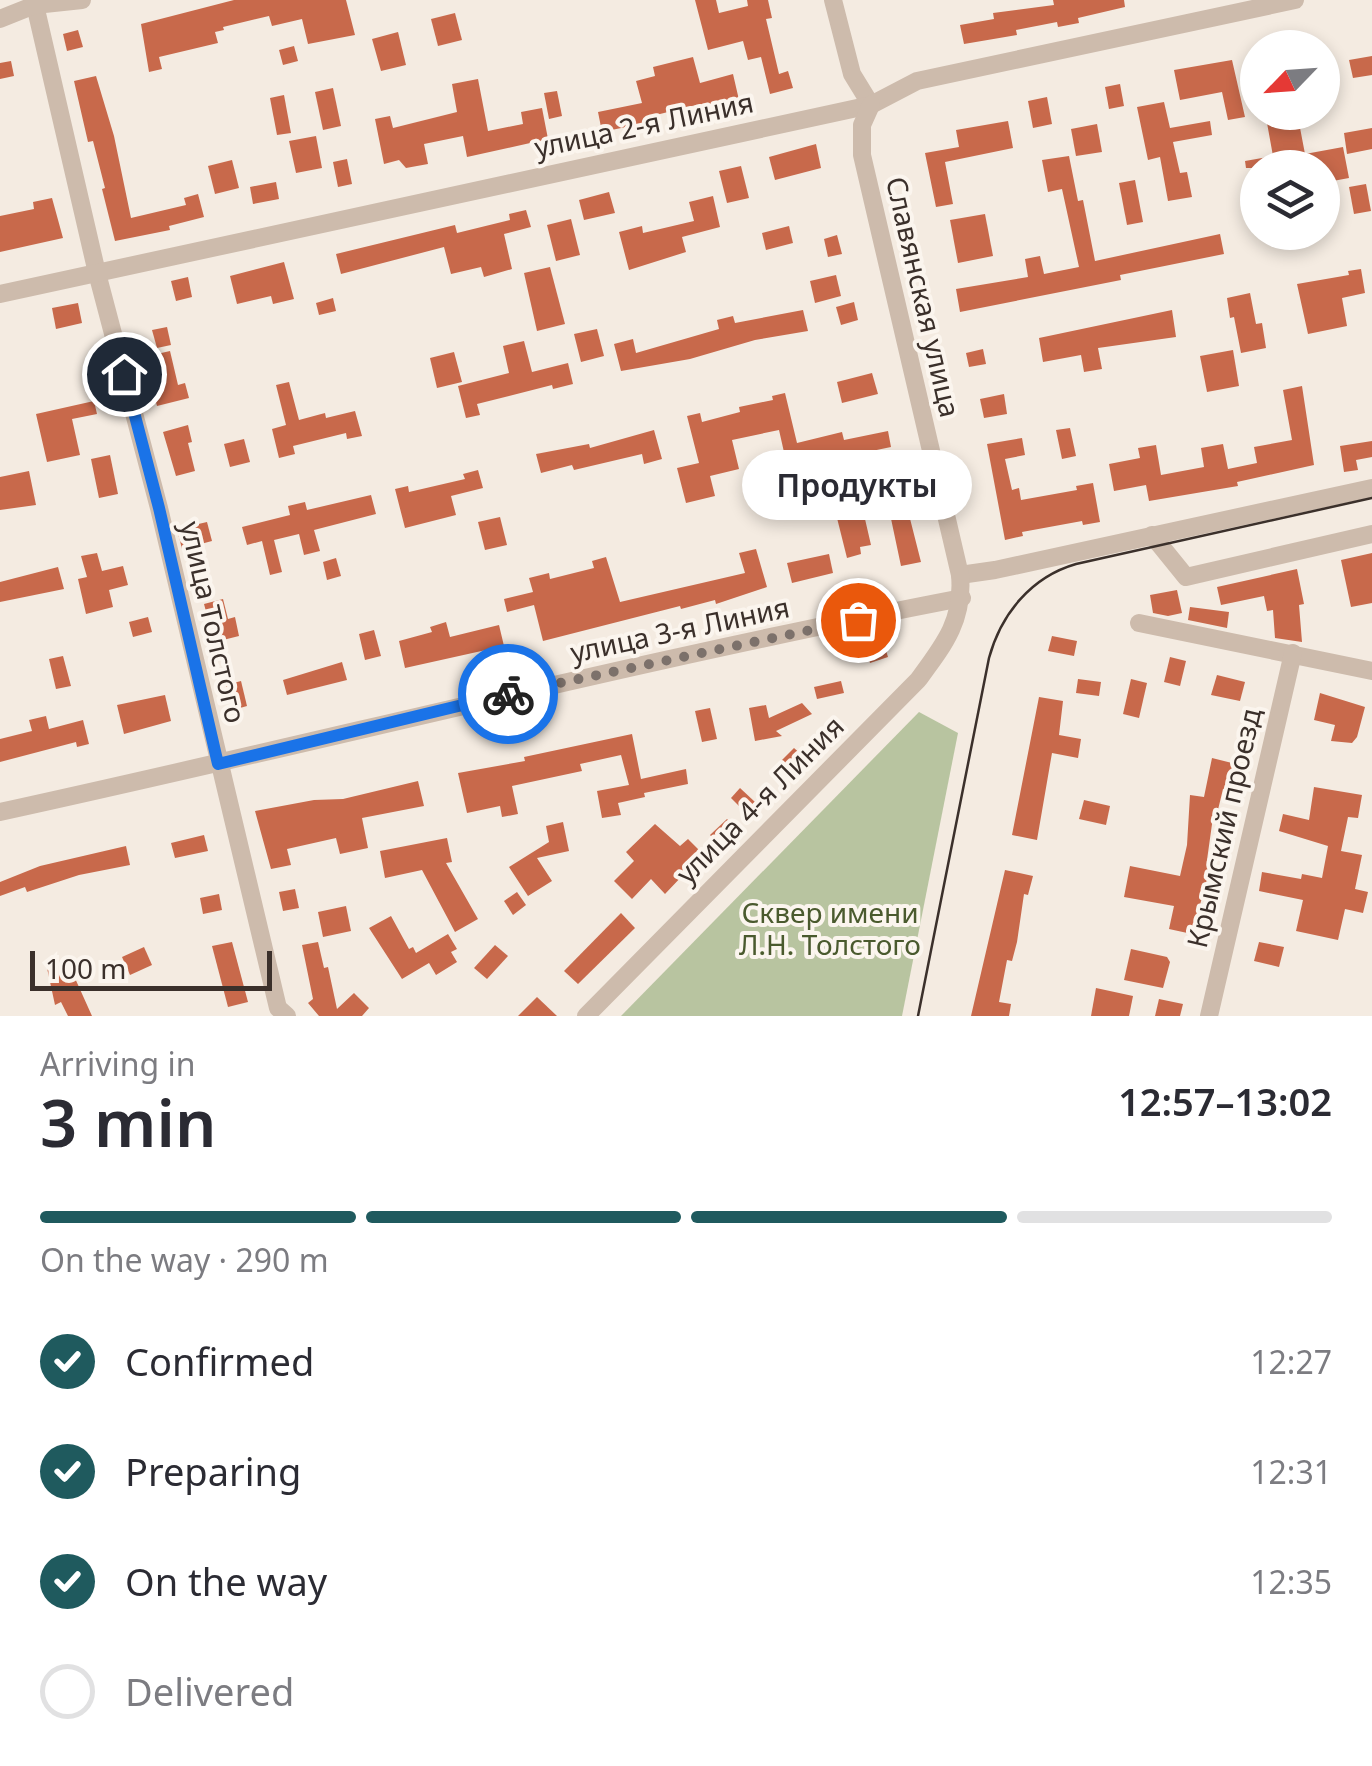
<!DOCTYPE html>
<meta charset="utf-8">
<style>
body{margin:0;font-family:"Noto Sans",sans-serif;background:#f7f7f7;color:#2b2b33;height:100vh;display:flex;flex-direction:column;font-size:38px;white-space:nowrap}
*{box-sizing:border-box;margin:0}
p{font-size:32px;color:#7c7c81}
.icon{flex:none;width:55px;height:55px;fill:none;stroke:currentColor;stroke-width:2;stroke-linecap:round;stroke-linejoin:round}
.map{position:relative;height:1016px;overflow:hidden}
.panel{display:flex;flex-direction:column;background:#fff;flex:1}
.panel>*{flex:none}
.needle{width:65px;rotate:245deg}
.buttons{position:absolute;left:1240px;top:30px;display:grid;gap:20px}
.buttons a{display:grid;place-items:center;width:100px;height:100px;border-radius:50%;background:#fff;box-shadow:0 5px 15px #0003;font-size:50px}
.scale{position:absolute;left:30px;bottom:25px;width:242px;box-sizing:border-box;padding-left:10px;border:5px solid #3b302b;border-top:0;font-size:28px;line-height:35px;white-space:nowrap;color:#3b302b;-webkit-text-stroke:8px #fbf5ee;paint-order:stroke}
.pin{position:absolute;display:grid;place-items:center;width:85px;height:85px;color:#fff;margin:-42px;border:5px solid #fff;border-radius:50%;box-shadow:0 2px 10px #0007}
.courier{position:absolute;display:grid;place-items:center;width:100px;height:100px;margin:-50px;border:8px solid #1a73e8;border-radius:50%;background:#fff;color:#222;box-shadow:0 2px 12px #0007}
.bubble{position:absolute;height:70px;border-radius:35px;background:#fff;box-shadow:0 5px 15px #0003;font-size:32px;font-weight:600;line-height:70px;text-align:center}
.headline em{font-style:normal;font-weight:600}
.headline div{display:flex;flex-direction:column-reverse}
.headline{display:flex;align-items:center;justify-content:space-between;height:170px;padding:0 40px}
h1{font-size:65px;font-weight:600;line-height:75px}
.bar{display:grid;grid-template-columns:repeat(4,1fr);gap:15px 10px;align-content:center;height:120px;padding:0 40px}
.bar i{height:12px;border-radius:8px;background:#e1e1e2}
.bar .on{background:#1f5a5e}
.bar p{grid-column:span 4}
ol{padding:0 40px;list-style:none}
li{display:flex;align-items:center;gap:30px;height:110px}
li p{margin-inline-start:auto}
li .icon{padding:10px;border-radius:50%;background:#1f5a5e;color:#fff;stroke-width:4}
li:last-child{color:#7c7c81}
li i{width:55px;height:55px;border:5px solid #e1e1e2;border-radius:50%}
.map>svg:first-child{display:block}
.green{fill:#b8c4a0}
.building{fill:#c8694b}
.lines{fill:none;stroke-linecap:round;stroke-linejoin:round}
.minor{stroke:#cdbbac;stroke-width:18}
.tram{stroke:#3b302b;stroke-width:2.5}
.done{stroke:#7c716b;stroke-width:10;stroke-dasharray:0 18}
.route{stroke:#1a73e8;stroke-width:12}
.labels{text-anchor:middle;stroke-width:8;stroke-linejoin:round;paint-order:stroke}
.street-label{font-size:28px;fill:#3b302b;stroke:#fbf5ee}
.park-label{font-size:28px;fill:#4a5a2e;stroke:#fbf5ee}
</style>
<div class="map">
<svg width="1372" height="1016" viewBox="0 0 1372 1016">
<rect width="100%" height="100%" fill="#f4ebe1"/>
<!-- green -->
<path class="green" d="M919,712L958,733L902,1016H621Z"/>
<!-- building -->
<g class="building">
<path d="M234,0H346L355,35L308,44L302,19L272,26L269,16L223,27L224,30L215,32L218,43L159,57L162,69L149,72L141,24Z"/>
<path d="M695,0H716L719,13L748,6L747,0H768L772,18L766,19L779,74L788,71L793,88L770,94L761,57L748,60L743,41L708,50Z"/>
<path d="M1053,0H1124L1125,7L1078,18L1079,23L1058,27L1057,22L1016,30L1017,35L964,44L960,25L994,19L993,13L1054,5Z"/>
<path d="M455,13L462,40L438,46L431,19Z"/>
<path d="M78,30L83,47L67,51L63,34Z"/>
<path d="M398,32L406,65L381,71L372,39Z"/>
<path d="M294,46L298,61L283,65L279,50Z"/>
<path d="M1372,56V75L1353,78L1349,60Z"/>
<path d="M693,57L700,83L733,74L739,100L697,111L696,105L644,118L645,123L602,132L598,112L642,103L636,81L655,76L653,67Z"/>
<path d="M1232,60L1245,117L1228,120L1222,92L1180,100L1174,70Z"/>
<path d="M11,61L14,76L0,79V63Z"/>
<path d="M96,76L114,136L131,218L186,205L184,198L198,194L204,217L169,226L170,230L115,241L102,189L105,188L93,141L88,142L74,81Z"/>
<path d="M478,79L488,131L523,124L521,112L542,108L548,139L467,157L463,136L424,144L428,164L406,168L399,160L384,164L375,119L390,116L393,128L457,112L452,84Z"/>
<path d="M1120,84L1124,106L1109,109L1105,87Z"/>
<path d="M333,88L341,126L323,130L315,92Z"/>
<path d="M557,91L562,116L549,119L544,93Z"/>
<path d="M284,95L291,133L277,135L270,98Z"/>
<path d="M1047,97L1052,124L1033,128L1028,101Z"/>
<path d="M1164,102L1170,128L1210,121L1212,135L1173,142L1180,173L1187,172L1192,197L1168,201L1160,157L1148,160L1137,107Z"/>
<path d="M1265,112H1297L1305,154L1343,147L1349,178L1322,183V168H1246L1245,161L1273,156Z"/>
<path d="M1008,121L1013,148L945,162L953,204L936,207L925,153L959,147L956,130Z"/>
<path d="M1097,124L1102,152L1076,156L1071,129Z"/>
<path d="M1372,128V149L1347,154L1344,133Z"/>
<path d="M316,136L322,168L296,173L289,141Z"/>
<path d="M816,144L821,168L775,180L769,157Z"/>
<path d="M1069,156L1078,201L1083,200L1095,261L1220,234L1224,254L1120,275L1121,280L960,312L956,289L1028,277L1025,259L1040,256L1044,274L1079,267L1062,189L1048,192L1042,160Z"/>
<path d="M347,159L352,184L338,187L333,162Z"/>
<path d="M232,160L239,188L215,194L208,166Z"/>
<path d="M741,166L749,198L727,203L719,171Z"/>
<path d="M1135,180L1143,222L1127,225L1119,183Z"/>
<path d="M276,182L279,199L253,204L250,187Z"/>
<path d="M1258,183V228L1251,229L1243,186Z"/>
<path d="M1366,184L1371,211L1354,214L1349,187Z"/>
<path d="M609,192L615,213L584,220L579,200Z"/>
<path d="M713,196L720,227L682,237L686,252L629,270L619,232L642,226L643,233L694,221L689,202Z"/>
<path d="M52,198L63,238L0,252V216L34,209L33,202Z"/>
<path d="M526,210L531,227L504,234L512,269L484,277L481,267L451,274L444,247L341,274L336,254L455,225L457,233L510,220L509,214Z"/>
<path d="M985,214L993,256L958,263L950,220Z"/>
<path d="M571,219L580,255L556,261L547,225Z"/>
<path d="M789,226L793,243L766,250L762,233Z"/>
<path d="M837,235L842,254L828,257L824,239Z"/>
<path d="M284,262L294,299L273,304L271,296L237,304L230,276Z"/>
<path d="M550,267L565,324L537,331L524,273Z"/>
<path d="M1361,269L1365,293L1342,298L1347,326L1308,334L1297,284L1349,275L1348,271Z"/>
<path d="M836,275L841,296L815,303L810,281Z"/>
<path d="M188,277L192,297L176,301L171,281Z"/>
<path d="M1250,293L1256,324L1262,323L1266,348L1241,353L1234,317L1230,318L1227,298Z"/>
<path d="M333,298L336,311L319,315L316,303Z"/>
<path d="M854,302L858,320L841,325L836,307Z"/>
<path d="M78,303L82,323L56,329L52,308Z"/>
<path d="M803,310L808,331L755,340L690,359L621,371L614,344L633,339L636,353L719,329L717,320L733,316L735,323Z"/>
<path d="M1172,310L1176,337L1098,348L1102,369L1084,372L1081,355L1043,362L1039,338Z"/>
<path d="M167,327L171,345L157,348L152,330Z"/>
<path d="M597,329L604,356L581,362L574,334Z"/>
<path d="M524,341L532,372L568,363L573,384L553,389L552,385L477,404L480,415L466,418L458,386L509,373L503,346Z"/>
<path d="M983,349L986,364L969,367L966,353Z"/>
<path d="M1233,350L1239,386L1207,392L1200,356Z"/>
<path d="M170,351L178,385L185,383L189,398L157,406L144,357Z"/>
<path d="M454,352L462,382L437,388L430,358Z"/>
<path d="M872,373L878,394L842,403L837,382Z"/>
<path d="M289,382L299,420L325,413L326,418L355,411L362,436L347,439L346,433L293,446L295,454L279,458L272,429L286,425L276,385Z"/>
<path d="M1302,386L1314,465L1237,482L1238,486L1149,501L1146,485L1114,491L1109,464L1140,458L1138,448L1156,445L1161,475L1204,467L1201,448L1223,444L1228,469L1257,463L1254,447L1292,440L1283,390Z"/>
<path d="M785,393L797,443L842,432L844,440L888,431L891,447L848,456L860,503L904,495L921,562L901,566L890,514L865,519L871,545L860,547L861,554L847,558L836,514L833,515L822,453L786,461L779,430L732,440L739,469L710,476L715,496L686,503L677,468L699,463L687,416L700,413L702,422L740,412L739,407L773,400L772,396Z"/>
<path d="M1004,394L1007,414L984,418L980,399Z"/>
<path d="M94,401L97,414L72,419L80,455L47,462L36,414Z"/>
<path d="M188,425L192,442L188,443L195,471L176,476L163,432Z"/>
<path d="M1070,428L1076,456L1062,459L1056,430Z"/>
<path d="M654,430L662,459L644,464L642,454L574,470L572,465L541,473L536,454L589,444L590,448Z"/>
<path d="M1022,438L1025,455L1005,459L1012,490L1019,488L1021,500L1077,490L1076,486L1093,483L1100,522L1083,525L1082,521L1022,532L1023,536L1005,540L987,444Z"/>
<path d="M244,439L250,462L230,467L224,444Z"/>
<path d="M1372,441V457L1356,460L1358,470L1344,472L1340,446Z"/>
<path d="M110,455L118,494L99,498L91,459Z"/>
<path d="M478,470L483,488L451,496L456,515L405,528L395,489L408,486L409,492L465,479L463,474Z"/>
<path d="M29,471L36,505L0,510V477Z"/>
<path d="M371,495L376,514L314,530L320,551L304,555L299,534L274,540L282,572L270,575L262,541L247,545L242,527L290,515L288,506L305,502L307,510Z"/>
<path d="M500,517L507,545L485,550L478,522Z"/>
<path d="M207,522L212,541L182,549L177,529Z"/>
<path d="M756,549L767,587L716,604L715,600L681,609L680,606L543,641L534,605L507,612L504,599L533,592L529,578L549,573L550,579L594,568L592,561L606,557L620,602L745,573L739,553Z"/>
<path d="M97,553L102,571L123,566L128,585L109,590L113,607L86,614L78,579L87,577L81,556Z"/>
<path d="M1372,553V603L1351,607L1341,560Z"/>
<path d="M829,554L833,573L792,583L787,563Z"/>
<path d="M336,558L341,576L327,580L323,562Z"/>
<path d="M58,567L64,589L0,602V582Z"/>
<path d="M1297,569L1304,604L1299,605L1302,642L1275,638L1273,610L1267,611L1264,596L1221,605L1217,587Z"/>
<path d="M1177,590L1182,613L1168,616L1153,613L1150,595Z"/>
<path d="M223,599L228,619L235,617L239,636L219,641L214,618L208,619L204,604Z"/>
<path d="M1190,607L1229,612L1227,628L1188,620Z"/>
<path d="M148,617L152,632L133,637L129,622Z"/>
<path d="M446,622L450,637L499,625L504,646L405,668L399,641L432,632L430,627Z"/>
<path d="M374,630L381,656L365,660L359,634Z"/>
<path d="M1052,636L1077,641L1074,656L1048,651Z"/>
<path d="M882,638L888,657L870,663L864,644Z"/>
<path d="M63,656L71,686L56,689L49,659Z"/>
<path d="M1170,657L1186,661L1180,686L1164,682Z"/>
<path d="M342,662L347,680L287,695L283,680Z"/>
<path d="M1217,675L1245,682L1240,701L1211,695Z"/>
<path d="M1078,679L1101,682L1099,696L1076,693Z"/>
<path d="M1131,679L1147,683L1139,718L1123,714Z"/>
<path d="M241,681L247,706L233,710L226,685Z"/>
<path d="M841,681L844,693L817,699L814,687Z"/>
<path d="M1320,693L1365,707L1357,737L1352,743L1331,741L1335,725L1314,720Z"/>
<path d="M165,695L171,721L124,734L117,705Z"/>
<path d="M1039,697L1063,701L1059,735L1081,739L1078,758L1052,753L1037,840L1012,835Z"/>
<path d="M802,703L812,714L776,731L782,736L755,741L749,708L766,705L769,718Z"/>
<path d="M710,708L717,739L702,742L695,711Z"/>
<path d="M46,716L49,729L83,720L89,744L77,747L76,742L0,762V739L32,731L29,720Z"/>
<path d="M632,734L641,779L686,769L688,784L644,793L645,797L618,803L621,815L602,818L597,791L629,785L621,755L580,764L582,771L512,786L518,814L502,817L500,806L467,813L458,773L525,761L524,757Z"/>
<path d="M794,748L804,757L789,773L779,763Z"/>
<path d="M1212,758L1236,764L1230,790L1223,789L1216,818L1213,817L1207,860L1212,861L1192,934L1169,929L1174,906L1124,897L1130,866L1180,876L1187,845L1190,795L1204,797Z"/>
<path d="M418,781L424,806L362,818L368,848L340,854L336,838L287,849L291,865L271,869L255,811L314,800L343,799Z"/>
<path d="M1314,787L1362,795L1358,818L1348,817L1341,851L1362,855L1355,889L1368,892L1363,913L1345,909L1338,940L1296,931L1303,900L1259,891L1262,872L1301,879L1302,874L1322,878L1328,846L1279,831L1283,814L1309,820Z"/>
<path d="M740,788L755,802L745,812L731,798Z"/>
<path d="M1084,800L1110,806L1106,825L1079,819Z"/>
<path d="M727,819L738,830L721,847L710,835Z"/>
<path d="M563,822L569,851L537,858L552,881L528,896L509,867L549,842L546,826Z"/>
<path d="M655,824L680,846L688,839L703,854L665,894L651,879L632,899L614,881L634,861L626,852Z"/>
<path d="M204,835L208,851L175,858L171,843Z"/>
<path d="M447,838L452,862L446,863L478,919L455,932L422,870L385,878L380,851Z"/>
<path d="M126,846L130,865L79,875L27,892L25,887L0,896V882L40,866Z"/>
<path d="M1005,870L1033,876L1028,895L1024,894L1017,942L1012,961L1007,960L999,1002L1011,1004L1009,1016H971Z"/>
<path d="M295,889L299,908L283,911L279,892Z"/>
<path d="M517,892L526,905L513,915L504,901Z"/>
<path d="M219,894L222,910L203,914L200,898Z"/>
<path d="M346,906L351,931L323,937L318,912Z"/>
<path d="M621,913L635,928L578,984L564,971Z"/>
<path d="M391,916L409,949L413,947L416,953L448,934L457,949L451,952L457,962L436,975L429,963L402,979L369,928Z"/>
<path d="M232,942L248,1002L228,1007L212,946Z"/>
<path d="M318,942L324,968L328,967L337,1009L354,993L369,1008L362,1016H319L308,1003L313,999L302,945Z"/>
<path d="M1259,942L1284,947L1279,967L1254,961Z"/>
<path d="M495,945L508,956L487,979L474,968Z"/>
<path d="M144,947L152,965L130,975L122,957Z"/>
<path d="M1131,949L1167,957L1170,962L1163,988L1124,980Z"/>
<path d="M64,965L67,980L74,976L92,1016H68L61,1002L55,1005L47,968Z"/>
<path d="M1096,988L1133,996L1129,1016H1091Z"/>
<path d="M537,997L557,1016H518Z"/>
<path d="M1159,999L1183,1004L1180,1016H1155Z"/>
</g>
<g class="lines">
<!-- minor -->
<g class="minor">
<path d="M833,0L852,74L871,105"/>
<path d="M35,5L97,273L159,508L278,1008L287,1016"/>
<path d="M0,19L35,5L82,0"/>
<path d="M0,294L871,105L917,81L1295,0"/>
<path d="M1152,535L1186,577L1372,534"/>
<path d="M960,575L995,570L1372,488"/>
<path d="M1139,623L1372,671"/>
<path d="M0,812C321,742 639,660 962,598"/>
<path d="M586,1016L918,680C944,645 964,620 960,575L862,155V125L871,105"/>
<path d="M1209,1016L1293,653"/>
</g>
<!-- tram -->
<path class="tram" d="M918,1016L989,658C1001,614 1031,577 1076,564L1372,498"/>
</g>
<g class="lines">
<!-- done -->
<path class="done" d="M508,694L858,620"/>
<!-- route -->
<path class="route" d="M124,374L159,508L218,764L508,694"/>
</g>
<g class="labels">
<!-- street labels -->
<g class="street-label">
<text transform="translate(644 125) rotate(-12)" y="10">улица 2-я Линия</text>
<text transform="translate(923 297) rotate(77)" y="10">Славянская улица</text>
<text transform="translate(213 622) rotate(77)" y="10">улица Толстого</text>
<text transform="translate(680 630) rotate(-12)" y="10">улица 3-я Линия</text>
<text transform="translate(760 800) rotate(-45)" y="10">улица 4-я Линия</text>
<text transform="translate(1224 828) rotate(-77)" y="10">Крымский проезд</text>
</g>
<!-- park labels -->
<g class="park-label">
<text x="830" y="923">Сквер имени<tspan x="830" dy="32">Л.Н. Толстого</tspan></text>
</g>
</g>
</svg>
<div class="buttons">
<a><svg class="needle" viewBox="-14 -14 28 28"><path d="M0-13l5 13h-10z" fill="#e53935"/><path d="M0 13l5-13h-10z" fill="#7c7c81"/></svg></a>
<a><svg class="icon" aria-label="layers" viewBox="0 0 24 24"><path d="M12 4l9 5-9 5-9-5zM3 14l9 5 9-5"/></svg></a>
</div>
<div class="scale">100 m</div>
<div class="pin" style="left:858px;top:620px;background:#ea580c"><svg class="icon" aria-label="bag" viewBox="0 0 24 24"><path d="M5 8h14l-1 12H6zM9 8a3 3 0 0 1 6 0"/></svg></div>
<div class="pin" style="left:124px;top:374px;background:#1f2937"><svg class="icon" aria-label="home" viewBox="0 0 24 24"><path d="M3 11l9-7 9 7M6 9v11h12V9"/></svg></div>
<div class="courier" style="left:508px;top:694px"><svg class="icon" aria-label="bike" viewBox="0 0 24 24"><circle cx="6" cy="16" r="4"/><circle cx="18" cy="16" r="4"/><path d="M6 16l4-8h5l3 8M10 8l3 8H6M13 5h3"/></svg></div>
<div class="bubble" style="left:742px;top:450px;width:230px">Продукты</div>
</div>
<section class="panel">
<div class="headline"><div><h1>3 min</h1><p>Arriving in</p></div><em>12:57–13:02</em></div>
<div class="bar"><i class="on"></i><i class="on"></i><i class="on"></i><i></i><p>On the way · 290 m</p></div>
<ol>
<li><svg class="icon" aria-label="check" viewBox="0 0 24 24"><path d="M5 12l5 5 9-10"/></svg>Confirmed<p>12:27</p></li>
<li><svg class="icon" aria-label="check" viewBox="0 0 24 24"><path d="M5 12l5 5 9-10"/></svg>Preparing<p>12:31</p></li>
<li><svg class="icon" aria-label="check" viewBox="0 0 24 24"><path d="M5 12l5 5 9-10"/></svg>On the way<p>12:35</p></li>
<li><i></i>Delivered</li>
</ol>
</section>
